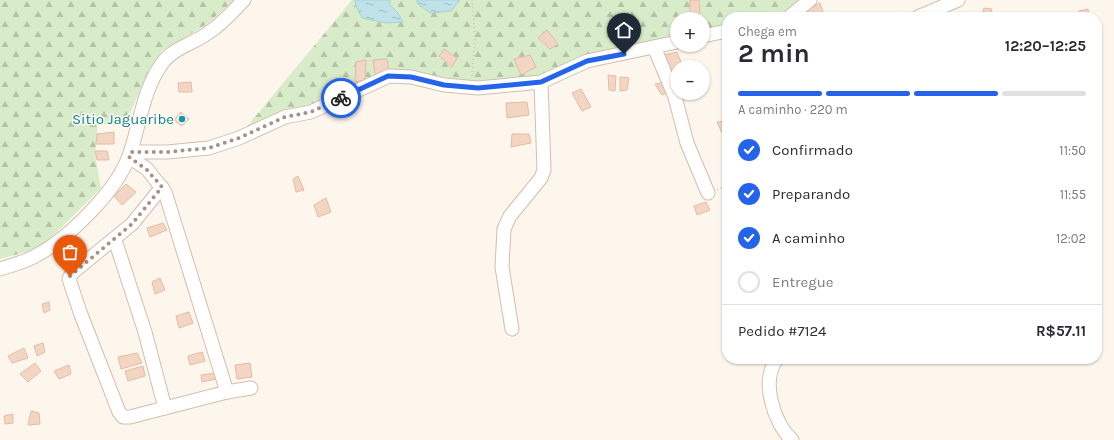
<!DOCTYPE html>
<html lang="pt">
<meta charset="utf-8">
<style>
body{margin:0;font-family:Karla,sans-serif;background:#f2f2f3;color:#2b2b33;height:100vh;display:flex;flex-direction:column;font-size:15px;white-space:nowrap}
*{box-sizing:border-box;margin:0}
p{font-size:13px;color:#7c7c81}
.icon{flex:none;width:22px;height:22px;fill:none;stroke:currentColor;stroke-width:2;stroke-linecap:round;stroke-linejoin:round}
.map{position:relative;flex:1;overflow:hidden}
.drawer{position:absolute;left:722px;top:12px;width:380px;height:352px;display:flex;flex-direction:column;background:#fff;border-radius:16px;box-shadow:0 1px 3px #0004}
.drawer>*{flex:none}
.buttons{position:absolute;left:670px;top:12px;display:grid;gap:8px}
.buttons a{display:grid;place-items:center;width:40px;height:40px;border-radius:50%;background:#fff;box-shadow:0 1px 3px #0004;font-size:20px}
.pin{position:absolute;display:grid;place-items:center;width:34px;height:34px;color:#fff;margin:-41px -17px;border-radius:50% 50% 50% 0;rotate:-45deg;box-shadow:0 0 4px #0007}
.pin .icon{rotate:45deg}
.courier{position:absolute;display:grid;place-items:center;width:40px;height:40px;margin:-20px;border:3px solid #2563eb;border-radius:50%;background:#fff;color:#222;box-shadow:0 1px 5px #0007}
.overview em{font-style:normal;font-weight:700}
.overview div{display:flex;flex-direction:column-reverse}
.overview{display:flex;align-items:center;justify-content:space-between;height:68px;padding:0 16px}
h1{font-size:26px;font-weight:700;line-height:30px}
.bar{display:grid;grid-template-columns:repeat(4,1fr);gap:6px 4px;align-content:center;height:48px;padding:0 16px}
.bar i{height:5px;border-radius:3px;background:#e1e1e2}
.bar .selected{background:#2563eb}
.bar p{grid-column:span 4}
.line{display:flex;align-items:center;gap:10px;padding:0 16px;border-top:1px solid #e1e1e2}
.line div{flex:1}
ol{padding:0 16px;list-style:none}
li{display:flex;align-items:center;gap:12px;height:44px}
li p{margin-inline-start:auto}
li .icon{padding:4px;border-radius:50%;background:#2563eb;color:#fff;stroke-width:4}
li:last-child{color:#7c7c81}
li i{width:22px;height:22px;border:2px solid #e1e1e2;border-radius:50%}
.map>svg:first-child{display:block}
.forest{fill:url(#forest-firs)}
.water{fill:url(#water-ripples);stroke:#a5d3da}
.building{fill:#f3d5c3;stroke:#e6bba3}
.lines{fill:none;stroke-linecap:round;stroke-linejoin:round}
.minor-casing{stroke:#d1beb0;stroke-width:15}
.path{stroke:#d9b8a5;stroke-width:1.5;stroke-dasharray:1 3;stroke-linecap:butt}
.minor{stroke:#fff;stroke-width:13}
.done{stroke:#a89285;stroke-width:4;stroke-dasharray:0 7.2}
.route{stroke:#2563eb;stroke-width:5}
.culture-dot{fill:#0f9aa8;stroke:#fffaf3;stroke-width:1.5}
.labels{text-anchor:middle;stroke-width:3;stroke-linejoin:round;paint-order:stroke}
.culture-label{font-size:15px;fill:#0d838f;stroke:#fffaf3;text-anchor:end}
</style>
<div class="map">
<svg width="1114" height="440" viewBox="0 0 1114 440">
<defs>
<pattern id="forest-firs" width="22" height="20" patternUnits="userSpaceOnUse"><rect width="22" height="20" fill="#d8ecc9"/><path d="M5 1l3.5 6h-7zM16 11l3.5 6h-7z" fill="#b4c2a5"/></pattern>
<pattern id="water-ripples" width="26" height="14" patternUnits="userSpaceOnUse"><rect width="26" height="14" fill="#bfe3e8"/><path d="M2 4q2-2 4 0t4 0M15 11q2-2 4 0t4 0" fill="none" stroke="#a0bbbe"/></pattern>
</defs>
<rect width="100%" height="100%" fill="#fdf6ec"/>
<!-- forest -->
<g class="forest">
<path d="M0,0H234L207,24L162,51L147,74L125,125L98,124L95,155L101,188L41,248L0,259Z"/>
<path d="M352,0H802L788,13L768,17H727V26L703,31V19H677V37L543,78L499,84L466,82L414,72L240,135Z"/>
</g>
<!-- water -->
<g class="water">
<path d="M355,0H390L389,4L398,13L403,22L386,23L362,18L356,6Z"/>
<path d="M417,0H460L451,11L430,13L417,3Z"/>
</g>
<!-- building -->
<g class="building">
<path d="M690,0H699L700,16H690Z"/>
<path d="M820,3L823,12L810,17L807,10Z"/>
<path d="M984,8L992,9L990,17H981Z"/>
<path d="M1088,9L1089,17H1080L1079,11Z"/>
<path d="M547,30L558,44L550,49L538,38Z"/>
<path d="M444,49L457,58L452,67L439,56Z"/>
<path d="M677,52L683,67H677V78L673,80L663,55Z"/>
<path d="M530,55L536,67L521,75L514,59Z"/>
<path d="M387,59L389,70L375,75L373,60Z"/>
<path d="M366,60L365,80L355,82L356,62Z"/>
<path d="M608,75L616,76L615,91L609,90Z"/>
<path d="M620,77L629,78L627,90L620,91Z"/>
<path d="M191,82L192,92H179L178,83Z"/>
<path d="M667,82L672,91L662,95L655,84Z"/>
<path d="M581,89L591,107L582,111L572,93Z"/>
<path d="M527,102L529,115L507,118L506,103Z"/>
<path d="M181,112L189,119L182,126L174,120Z"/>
<path d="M727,121V131L722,133L717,122Z"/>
<path d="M114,132V144H96L97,134Z"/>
<path d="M512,134H529L531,143L511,147Z"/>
<path d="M95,151H107L109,160H97Z"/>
<path d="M298,176L304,190L296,192L293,179Z"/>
<path d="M126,184L136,192L122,205L114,196Z"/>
<path d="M326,198L331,212L318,217L314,205Z"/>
<path d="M706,202L710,210L697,215L694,206Z"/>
<path d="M163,223L167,230L150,237L147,228Z"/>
<path d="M160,278L165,290L155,294L152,282Z"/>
<path d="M49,302L50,310L44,313L42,304Z"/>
<path d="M189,312L193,323L179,328L176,316Z"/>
<path d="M43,343L45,352L37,356L34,346Z"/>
<path d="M24,348L28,358L12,363L8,356Z"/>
<path d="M202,352L205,361L190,365L188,356Z"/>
<path d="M137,353L142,363L121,369L118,357Z"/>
<path d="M35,363L41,371L28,382L20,374Z"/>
<path d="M250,363L252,377L237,379L235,365Z"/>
<path d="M69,365L71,374L59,379L54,371Z"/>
<path d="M143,366L145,376L128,381L125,371Z"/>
<path d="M215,373L216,379L202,382L201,375Z"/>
<path d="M31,411L39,413L40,424L28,425Z"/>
<path d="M13,414V423L5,424L4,416Z"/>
</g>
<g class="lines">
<!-- minor casing -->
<g class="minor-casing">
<g id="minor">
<path d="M789,17L810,0"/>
<path d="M918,17L958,0"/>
<path d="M703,36L727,31"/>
<path d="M654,47L675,97L687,143L708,193"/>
<path d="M131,152H167L209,148L239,138L285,117L311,112L389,76L411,77L444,85L478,88L541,82L587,61L677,42"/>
<path d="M129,157L147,169L165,192L227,392"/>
<path d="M162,187L132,224L72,273L69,279L80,312L119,412L123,417H130L227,392L251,388"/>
<path d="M115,240L145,332L165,408"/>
<path d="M0,269C12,265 26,262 37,255C69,238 117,190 129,156C140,126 142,92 161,65C172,48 193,44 208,33C222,24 233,11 244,0"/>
<path d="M512,329L502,267L504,229L510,216L541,178L544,170L541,82"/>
<path d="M777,359C760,381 774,423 792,440"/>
</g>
</g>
<!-- path -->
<g class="path">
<path d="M472,76L475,38L472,0"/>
<path d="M717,190L724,187L727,190"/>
</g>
<!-- minor -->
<use href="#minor" class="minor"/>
</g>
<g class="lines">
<!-- done -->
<path class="done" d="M70,276L132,224L162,187L147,170L129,157L131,152H167L209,148L239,138L285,117L311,112L341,98"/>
<!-- route -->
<path class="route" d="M341,98L388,76L411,77L444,85L478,88L541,82L587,61L624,54"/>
</g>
<!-- markers -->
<circle class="culture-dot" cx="182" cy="119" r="4"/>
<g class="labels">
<!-- culture labels -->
<g class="culture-label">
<text x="174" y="124">Sitio Jaguaribe</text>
</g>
</g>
</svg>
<div class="buttons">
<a>+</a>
<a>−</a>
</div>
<div class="pin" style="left:70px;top:276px;background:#ea580c"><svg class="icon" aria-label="bag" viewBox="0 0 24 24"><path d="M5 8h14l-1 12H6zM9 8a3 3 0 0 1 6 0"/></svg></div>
<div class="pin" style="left:624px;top:54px;background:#1f2937"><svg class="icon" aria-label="home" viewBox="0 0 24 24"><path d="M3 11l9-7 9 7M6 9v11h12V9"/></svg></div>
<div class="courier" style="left:341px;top:98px"><svg class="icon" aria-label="bike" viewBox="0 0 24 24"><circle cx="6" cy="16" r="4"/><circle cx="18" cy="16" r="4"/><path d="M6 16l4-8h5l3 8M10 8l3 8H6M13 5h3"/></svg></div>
<section class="drawer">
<div class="overview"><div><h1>2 min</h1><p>Chega em</p></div><em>12:20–12:25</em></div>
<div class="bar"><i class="selected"></i><i class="selected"></i><i class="selected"></i><i></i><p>A caminho · 220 m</p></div>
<ol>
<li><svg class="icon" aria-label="check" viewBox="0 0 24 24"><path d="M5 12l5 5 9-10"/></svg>Confirmado<p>11:50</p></li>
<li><svg class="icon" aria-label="check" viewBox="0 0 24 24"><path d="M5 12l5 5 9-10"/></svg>Preparando<p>11:55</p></li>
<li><svg class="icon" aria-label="check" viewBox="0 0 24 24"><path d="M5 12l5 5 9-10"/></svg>A caminho<p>12:02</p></li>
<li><i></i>Entregue</li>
</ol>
<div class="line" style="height:52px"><div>Pedido #7124</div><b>R$57.11</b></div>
</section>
</div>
